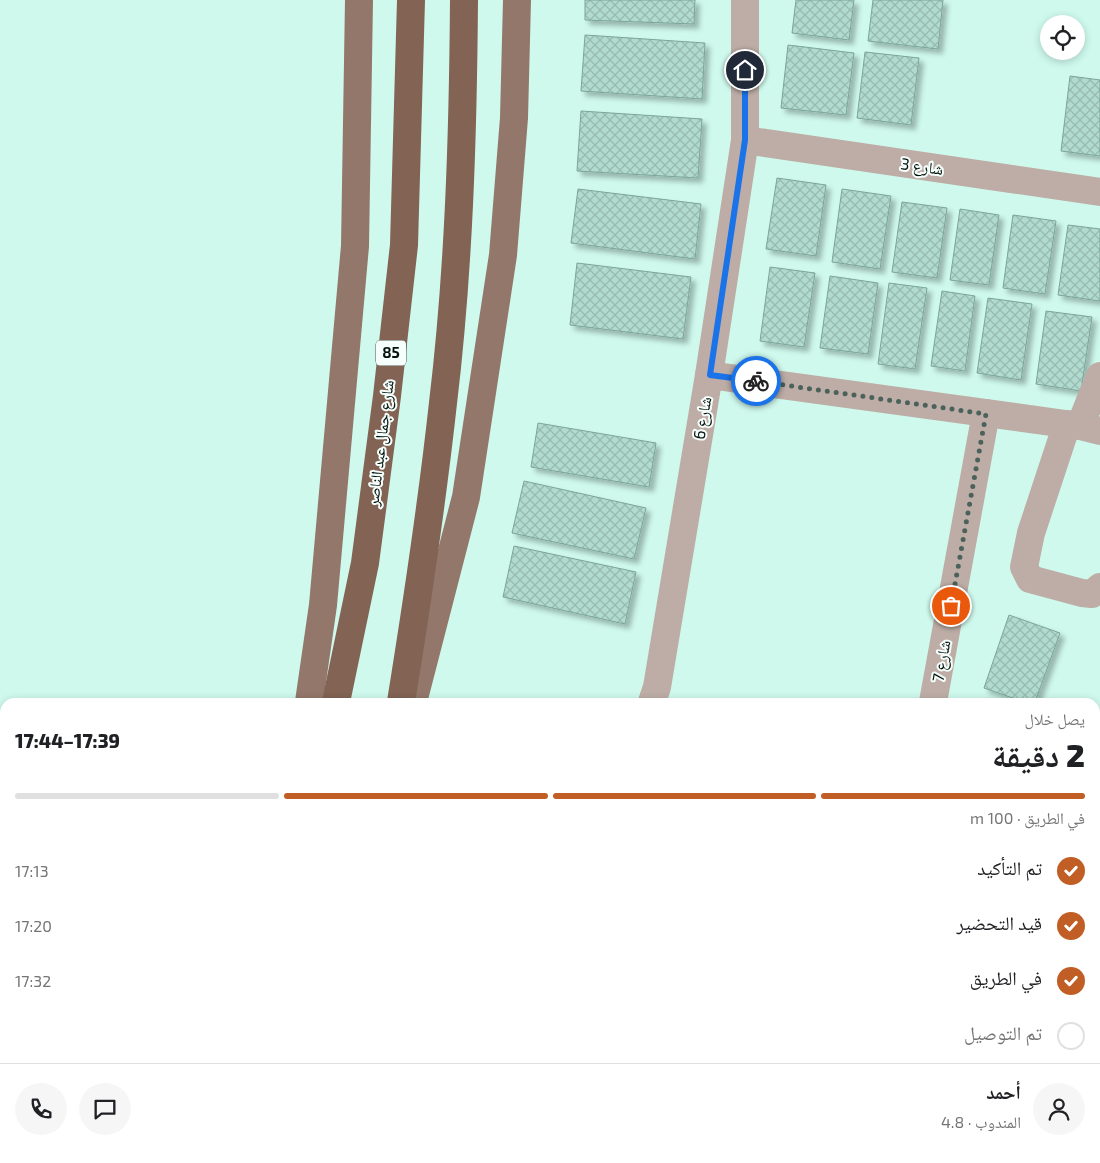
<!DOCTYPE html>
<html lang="ar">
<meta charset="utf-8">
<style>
body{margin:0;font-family:"Exo 2","Noto Naskh Arabic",sans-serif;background:#f6f6f6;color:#202124;direction:rtl;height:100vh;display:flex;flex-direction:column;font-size:19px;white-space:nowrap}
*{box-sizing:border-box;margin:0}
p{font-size:16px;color:#757577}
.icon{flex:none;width:28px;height:28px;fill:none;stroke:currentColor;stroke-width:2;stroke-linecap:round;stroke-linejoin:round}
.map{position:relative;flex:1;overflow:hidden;direction:ltr}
.drawer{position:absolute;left:0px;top:698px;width:1100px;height:466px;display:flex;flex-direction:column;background:#fff;border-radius:15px 15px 0 0;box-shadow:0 2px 8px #0003;direction:rtl}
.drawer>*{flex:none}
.buttons{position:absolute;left:1040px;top:15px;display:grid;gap:10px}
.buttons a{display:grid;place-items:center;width:45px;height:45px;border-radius:50%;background:#fff;box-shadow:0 2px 8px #0003;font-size:25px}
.pin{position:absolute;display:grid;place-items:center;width:42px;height:42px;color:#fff;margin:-21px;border:2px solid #fff;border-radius:50%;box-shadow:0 1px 5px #0007}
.courier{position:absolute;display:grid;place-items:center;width:50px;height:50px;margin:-25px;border:4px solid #1a73e8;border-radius:50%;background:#fff;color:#222;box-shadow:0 1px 6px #0007}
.summary em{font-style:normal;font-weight:800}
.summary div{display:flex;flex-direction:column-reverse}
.summary{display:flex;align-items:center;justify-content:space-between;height:85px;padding:0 15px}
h1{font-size:32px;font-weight:800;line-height:38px}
.bar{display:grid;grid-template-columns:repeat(4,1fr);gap:8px 5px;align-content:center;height:60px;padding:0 15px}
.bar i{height:6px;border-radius:4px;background:#e0e0e0}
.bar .active{background:#c15e25}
.bar p{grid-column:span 4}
.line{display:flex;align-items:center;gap:12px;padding:0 15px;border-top:1px solid #e0e0e0}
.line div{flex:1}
.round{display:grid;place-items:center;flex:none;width:52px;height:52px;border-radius:26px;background:#f6f6f6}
ol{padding:0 15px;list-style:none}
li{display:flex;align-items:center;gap:15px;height:55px}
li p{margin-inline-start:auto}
li .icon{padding:5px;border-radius:50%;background:#c15e25;color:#fff;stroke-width:4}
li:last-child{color:#757577}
li i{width:28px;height:28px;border:2px solid #e0e0e0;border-radius:50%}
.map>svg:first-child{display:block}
.building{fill:url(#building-cross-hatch);stroke:#7ca499;filter:url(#shadow)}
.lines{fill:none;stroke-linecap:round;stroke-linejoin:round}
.minor{stroke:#bdada6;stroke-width:28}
.major{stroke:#92776a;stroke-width:28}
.highway{stroke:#826354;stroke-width:28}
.done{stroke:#4a625b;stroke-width:5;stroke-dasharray:0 9}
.route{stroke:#1a73e8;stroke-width:6}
.labels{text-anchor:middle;stroke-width:4;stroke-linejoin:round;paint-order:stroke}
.shield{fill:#f6fefb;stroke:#4c5854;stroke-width:1}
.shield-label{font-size:15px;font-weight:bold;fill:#03110d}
.street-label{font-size:16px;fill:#03110d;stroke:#f6fefb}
</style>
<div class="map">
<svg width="1100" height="1163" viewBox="0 0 1100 1163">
<defs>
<pattern id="building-cross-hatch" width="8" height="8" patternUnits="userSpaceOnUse" patternTransform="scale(1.25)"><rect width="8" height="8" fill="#b2dbcf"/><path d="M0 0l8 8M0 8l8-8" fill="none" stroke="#97bbb1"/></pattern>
<filter id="shadow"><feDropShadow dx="4.5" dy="4.5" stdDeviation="2.5" flood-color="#0004"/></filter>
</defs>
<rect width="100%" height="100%" fill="#cff9ed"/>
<!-- building -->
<g class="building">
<path d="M585,0H695L694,24L585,20Z"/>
<path d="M796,0H854L849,40L792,33Z"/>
<path d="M873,0H943L938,49L868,41Z"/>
<path d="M585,35L705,43L702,99L581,91Z"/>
<path d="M788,45L854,53L846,115L781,108Z"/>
<path d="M865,52L919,58L911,125L857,118Z"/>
<path d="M1070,76L1100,80V156L1061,151Z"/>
<path d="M581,111L702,119L698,178L577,171Z"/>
<path d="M777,178L826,185L816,256L766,249Z"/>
<path d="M578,189L701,204L695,259L571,243Z"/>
<path d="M842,189L891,196L880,269L832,262Z"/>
<path d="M902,202L947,208L937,278L892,272Z"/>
<path d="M960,209L999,215L989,285L950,280Z"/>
<path d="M1013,215L1056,221L1045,294L1003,288Z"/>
<path d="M1068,225L1100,229V301L1058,295Z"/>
<path d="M577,263L691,277L683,339L570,325Z"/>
<path d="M770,267L815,273L804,347L760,341Z"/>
<path d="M830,276L878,283L868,354L820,348Z"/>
<path d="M889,283L927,288L915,369L878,364Z"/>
<path d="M942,291L975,296L965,371L931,366Z"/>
<path d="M988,298L1032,304L1021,380L977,373Z"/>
<path d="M1046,311L1092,317L1081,391L1036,384Z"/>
<path d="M538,423L656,443L649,487L531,467Z"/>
<path d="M524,481L646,508L634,559L512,533Z"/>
<path d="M514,546L636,572L625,624L503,597Z"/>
<path d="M1009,615L1060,633L1035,702H1024L984,688Z"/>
<path d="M1095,898L1100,900V951L1095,949Z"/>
<path d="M1095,962L1100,964V1007L1095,1005Z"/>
<path d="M1095,1014L1100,1016V1060L1095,1059Z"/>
<path d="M521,1159H573L572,1163H520Z"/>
<path d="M584,1159H641L640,1163H583Z"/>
<path d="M652,1159H689L702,1163H650Z"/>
<path d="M740,1159H769L768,1163H753Z"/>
<path d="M848,1159H863L875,1163H846Z"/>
<path d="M901,1159H952L950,1163H913Z"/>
<path d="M964,1159H1031L1043,1163H962Z"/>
</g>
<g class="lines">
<!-- minor -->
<g class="minor">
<path d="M745,140L1100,192"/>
<path d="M709,375L1080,426L1100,431"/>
<path d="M1067,424L1031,533L1024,567L1030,579L1082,593L1092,594L1100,587"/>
<path d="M1080,426L1100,376"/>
<path d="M652,702L657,687L709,375L745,140V0"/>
<path d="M933,702L986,413"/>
<path d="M1095,771L1100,773"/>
<path d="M1095,1150L1100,1136"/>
<path d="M800,1163L801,1159"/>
</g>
<!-- major -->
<g class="major">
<path d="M309,702L323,605L355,246L359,0"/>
<path d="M413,702L466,497L503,255L514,118L517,0"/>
</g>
<!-- highway -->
<g class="highway">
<path d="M336,702L365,563L387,396L404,245L411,0"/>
<path d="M401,702C417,603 432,503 443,403C459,270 463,134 464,0"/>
<path d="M195,1163L197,1159"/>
<path d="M277,1163L279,1159"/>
</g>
</g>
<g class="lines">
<!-- done -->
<path class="done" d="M756,381L986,414L951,606"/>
<!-- route -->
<path class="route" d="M745,70V140L710,375L756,381"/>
</g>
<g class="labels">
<!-- shield labels -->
<rect class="shield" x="376" y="340.5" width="30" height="25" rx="4"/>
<g class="shield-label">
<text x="391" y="358">85</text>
</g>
<!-- street labels -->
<g class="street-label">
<text transform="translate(922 166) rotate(8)" y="6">شارع 3</text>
<text transform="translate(702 418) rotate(-80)" y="6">شارع 6</text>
<text transform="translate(380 443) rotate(-83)" y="6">شارع جمال عبد الناصر</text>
<text transform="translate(941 661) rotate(-80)" y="6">شارع 7</text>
</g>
</g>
</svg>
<div class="buttons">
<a><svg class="icon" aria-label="locate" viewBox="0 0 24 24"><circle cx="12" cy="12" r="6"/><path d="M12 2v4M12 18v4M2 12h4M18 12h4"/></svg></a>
</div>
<div class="pin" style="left:951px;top:606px;background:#ea580c"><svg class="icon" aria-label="bag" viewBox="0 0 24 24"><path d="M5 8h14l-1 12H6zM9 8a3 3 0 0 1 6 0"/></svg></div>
<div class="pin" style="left:745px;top:70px;background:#1f2937"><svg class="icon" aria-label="home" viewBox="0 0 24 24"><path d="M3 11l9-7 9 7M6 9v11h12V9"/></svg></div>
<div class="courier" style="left:756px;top:381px"><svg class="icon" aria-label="bike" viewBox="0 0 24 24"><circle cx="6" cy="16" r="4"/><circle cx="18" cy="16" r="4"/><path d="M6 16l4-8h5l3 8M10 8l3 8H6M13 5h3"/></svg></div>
<section class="drawer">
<div class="summary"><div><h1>2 دقيقة</h1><p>يصل خلال</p></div><em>17:39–17:44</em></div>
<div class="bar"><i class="active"></i><i class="active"></i><i class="active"></i><i></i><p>في الطريق · 100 m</p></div>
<ol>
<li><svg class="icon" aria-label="check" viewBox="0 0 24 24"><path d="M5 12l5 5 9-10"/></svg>تم التأكيد<p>17:13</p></li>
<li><svg class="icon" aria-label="check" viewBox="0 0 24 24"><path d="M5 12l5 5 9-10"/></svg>قيد التحضير<p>17:20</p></li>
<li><svg class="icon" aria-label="check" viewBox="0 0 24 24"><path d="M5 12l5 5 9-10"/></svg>في الطريق<p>17:32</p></li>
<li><i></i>تم التوصيل</li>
</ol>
<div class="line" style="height:90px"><a class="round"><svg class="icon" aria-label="person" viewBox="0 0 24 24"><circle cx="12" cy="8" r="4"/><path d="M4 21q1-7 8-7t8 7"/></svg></a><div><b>أحمد</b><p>المندوب · 4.8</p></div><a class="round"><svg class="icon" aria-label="chat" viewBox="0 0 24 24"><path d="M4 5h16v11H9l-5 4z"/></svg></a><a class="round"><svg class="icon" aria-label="phone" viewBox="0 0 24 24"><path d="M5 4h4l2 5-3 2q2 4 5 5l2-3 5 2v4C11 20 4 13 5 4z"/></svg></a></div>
</section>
</div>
